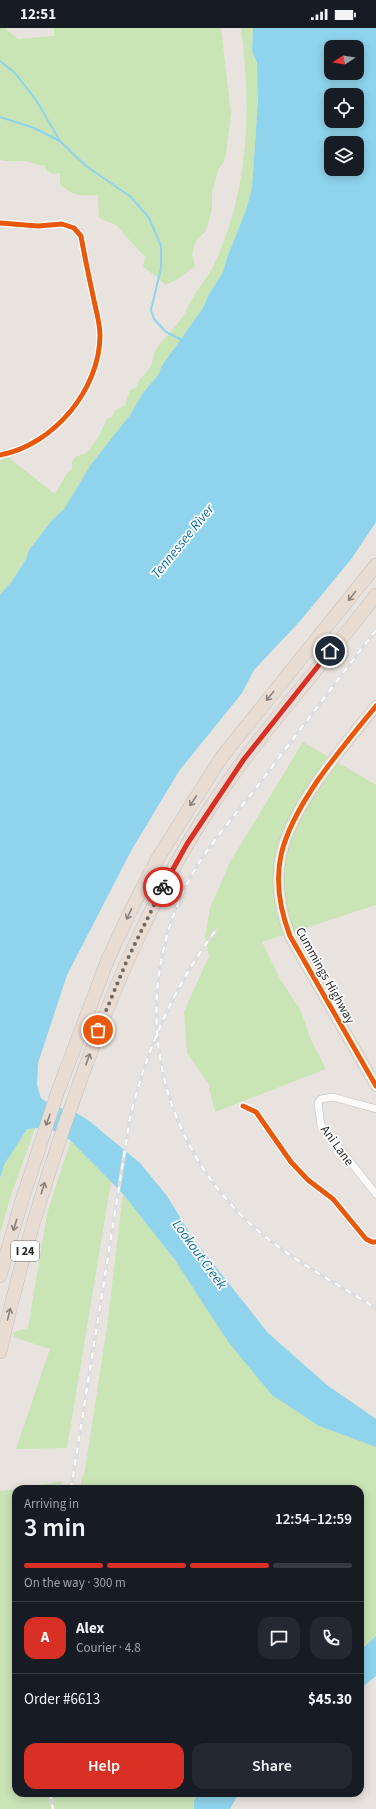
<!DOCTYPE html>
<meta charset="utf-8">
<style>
body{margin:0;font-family:"Source Sans 3",sans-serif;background:#242831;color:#f1f3f6;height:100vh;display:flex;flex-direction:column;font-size:15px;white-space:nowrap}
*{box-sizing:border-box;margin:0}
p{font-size:13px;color:#9ea1a6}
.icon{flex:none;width:22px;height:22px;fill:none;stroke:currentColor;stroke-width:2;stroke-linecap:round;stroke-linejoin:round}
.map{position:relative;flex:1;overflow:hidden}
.drawer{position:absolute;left:12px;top:1457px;width:352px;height:312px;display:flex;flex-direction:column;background:#171b24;border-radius:12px;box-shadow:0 2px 10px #0003}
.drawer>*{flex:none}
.needle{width:26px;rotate:258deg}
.buttons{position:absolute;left:324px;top:12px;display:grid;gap:8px}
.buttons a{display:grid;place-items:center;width:40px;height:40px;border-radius:8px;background:#171b24;box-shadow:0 2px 10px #0003;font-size:20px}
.pin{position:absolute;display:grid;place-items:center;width:34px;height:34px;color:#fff;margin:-17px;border:2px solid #fff;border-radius:50%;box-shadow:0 1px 4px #0007}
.courier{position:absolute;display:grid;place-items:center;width:40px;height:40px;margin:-20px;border:3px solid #d93025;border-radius:50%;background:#fff;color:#222;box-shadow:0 1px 5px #0007}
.summary em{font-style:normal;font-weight:600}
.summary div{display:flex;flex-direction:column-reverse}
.summary{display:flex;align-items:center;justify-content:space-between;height:68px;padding:0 12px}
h1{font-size:26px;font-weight:600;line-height:30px}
.bar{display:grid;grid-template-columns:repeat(4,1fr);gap:6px 4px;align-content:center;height:48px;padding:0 12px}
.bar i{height:5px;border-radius:3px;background:#363941}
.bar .current{background:#d93025}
.bar p{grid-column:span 4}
.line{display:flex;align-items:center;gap:10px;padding:0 12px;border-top:1px solid #363941}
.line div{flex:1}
.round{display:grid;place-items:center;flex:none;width:42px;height:42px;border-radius:12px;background:#242831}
.action{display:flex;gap:8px;margin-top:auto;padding:8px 12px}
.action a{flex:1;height:46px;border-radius:12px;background:#d93025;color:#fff;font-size:16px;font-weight:600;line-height:46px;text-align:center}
.action a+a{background:#242831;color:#f1f3f6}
.status{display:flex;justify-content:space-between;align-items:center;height:28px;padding:0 20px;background:#171b24;direction:ltr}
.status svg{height:11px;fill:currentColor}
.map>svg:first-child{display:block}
.green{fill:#c9e4b5}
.water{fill:#8fd4ec;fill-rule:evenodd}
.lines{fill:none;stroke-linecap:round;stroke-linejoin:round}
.stream{stroke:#8fd4ec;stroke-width:2}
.street-casing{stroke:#c1bfc0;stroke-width:8}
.primary-casing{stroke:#c4c2c0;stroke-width:12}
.highway-casing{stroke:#c4c2c0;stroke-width:14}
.street{stroke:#fcfbfa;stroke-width:7}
.primary{stroke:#e6e1d2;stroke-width:11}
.highway{stroke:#e9dcd2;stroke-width:13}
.rail-casing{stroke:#dddcde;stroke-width:3.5}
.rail{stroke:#fff;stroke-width:2;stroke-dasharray:6;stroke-linecap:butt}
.cycleway-casing{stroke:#fff;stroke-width:8}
.cycleway{stroke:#e8590c;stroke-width:5}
.oneway{stroke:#89827e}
.done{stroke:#6c6a68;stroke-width:4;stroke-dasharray:0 7.2}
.route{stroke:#d93025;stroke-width:5}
.labels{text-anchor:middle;stroke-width:3.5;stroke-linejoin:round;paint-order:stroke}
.shield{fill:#fff;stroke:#696969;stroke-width:1}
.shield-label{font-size:12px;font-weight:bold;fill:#292929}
.street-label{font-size:13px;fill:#292929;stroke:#fff}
.water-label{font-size:14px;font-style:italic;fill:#096b9d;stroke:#fff}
</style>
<div class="status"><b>12:51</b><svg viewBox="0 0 49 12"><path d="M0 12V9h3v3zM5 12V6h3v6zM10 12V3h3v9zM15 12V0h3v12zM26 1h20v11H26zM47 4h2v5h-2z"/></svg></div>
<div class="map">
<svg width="376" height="1781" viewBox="0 0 376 1781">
<rect width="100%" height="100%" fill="#e8e3de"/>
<!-- green -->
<g class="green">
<path d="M0,0H7V2L18,11L54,8V0H221L231,86L226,126L223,135L218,142L212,165V180L206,203L196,212L192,226L195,238L178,251L166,257L143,238L145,229L116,197L99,190L98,167C80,168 74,169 60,156V145L53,146L47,143L44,137C37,138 32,134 25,133C16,133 9,134 0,132Z"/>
<path d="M241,0H253L252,23L257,35L258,73L252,161L246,182L227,230L223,244L209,266L203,280L178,315L161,339L159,346L143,365L130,387L92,435L64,481L52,492L29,522L26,531L12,553L0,567V432L8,429L55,466L67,445L72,441V434L75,429L86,425L98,410L107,391L112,389L115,383L125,377L130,362L136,360C139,348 146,347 151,338C153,333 153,328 155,323C163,310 177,299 185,285C188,279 191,272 195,266C200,258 207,250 212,241C249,166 252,81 241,0Z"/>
<path d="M303,714L376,757V877L262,914L280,951L300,981L311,1012L326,1041L215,1084L208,1055L187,1025L184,984L209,928L205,909L210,880L230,834Z"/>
<path d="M35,1100L10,1170L0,1206V1150L4,1137L27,1101Z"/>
<path d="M71,1112L111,1154L67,1420L16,1421L50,1321L14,1309V1304L28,1300L47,1186Z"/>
<path d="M123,1166L175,1232L319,1398L376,1419V1608L360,1623V1461H80L82,1448H84L107,1299Z"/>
<path d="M62,1453L60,1461H18Z"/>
<path d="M16,1461V1765H199L195,1773L194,1781H0V1463Z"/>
</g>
<!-- water -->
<g class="water">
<path d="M253,0H376V494L352,530L301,592L254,642L242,665L179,743L131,823L67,947L38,1035L37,1057L41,1070L52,1078L73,1083L88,1092L140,1135L167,1168L192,1209L268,1305L327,1357L376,1391V1419L319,1398L272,1367L229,1315L175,1232L123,1166L70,1112L47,1099L27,1101L4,1137L0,1150V567L12,553L26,531L29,522L52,492L64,481L92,435L130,387L143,365L159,346L161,339L178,315L203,280L209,266L223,244L227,230L246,182L252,160L258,73L257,35L252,23ZM331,19H357V45H331ZM331,67H357V93H331ZM331,115H357V141H331Z"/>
<path d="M376,1608V1648L360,1661V1623Z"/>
<path d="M199,1765H242L236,1770L230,1781H194V1773Z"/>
</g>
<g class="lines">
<!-- stream -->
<g class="stream">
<path d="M0,33L15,45L36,72L60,113L86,138L131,169L149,190L161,218V240L151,282L154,291L166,304L182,312"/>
<path d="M0,89L34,100L60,113"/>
</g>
<!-- street casing -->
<g class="street-casing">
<g id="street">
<path d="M0,195L38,198L62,196L74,200L81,208C85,231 90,254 95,277C97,286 100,297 100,307C100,361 54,417 0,427"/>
<path d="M243,1078L256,1084L291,1134L308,1152L333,1171L366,1211L372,1214H376"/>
<path d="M376,1081L333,1069L321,1071L318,1075L321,1097L376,1166"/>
</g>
</g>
<!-- primary casing -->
<g class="primary-casing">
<path id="primary" d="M376,678C356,702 336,727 318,752C281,806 266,845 290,908L376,1058"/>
</g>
<!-- highway casing -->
<g class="highway-casing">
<g id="highway">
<path d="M0,1248L22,1172L58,1063L108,931L130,884L158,830L221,730L376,537"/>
<path d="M0,1324C21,1230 49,1138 82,1048C116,953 156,861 212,777C261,703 322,638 376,567"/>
</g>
</g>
<!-- street -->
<use href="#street" class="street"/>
<!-- primary -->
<use href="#primary" class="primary"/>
<!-- highway -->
<use href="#highway" class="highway"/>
<!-- rail casing -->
<g class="rail-casing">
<g id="rail">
<path d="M376,602C336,654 296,707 256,760C232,791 202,824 185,860C131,972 155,1103 244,1190C282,1227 331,1252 376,1280"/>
<path d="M71,1461L130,1090C146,1022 174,958 216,902"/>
<path d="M50,1765L53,1781"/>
</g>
</g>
<!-- rail -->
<use href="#rail" class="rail"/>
<!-- cycleway casing -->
<g class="cycleway-casing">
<g id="cycleway">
<path d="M0,195L38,198L62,196L74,200L81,208C85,231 90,254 95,277C97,286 100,297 100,307C100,361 54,417 0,427"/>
<path d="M376,678C356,702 336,727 318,752C281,806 266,845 290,908L376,1058"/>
<path d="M243,1078L256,1084L291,1134L308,1152L333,1171L366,1211L372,1214H376"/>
</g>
</g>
<!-- cycleway -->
<use href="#cycleway" class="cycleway"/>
</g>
<!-- one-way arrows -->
<defs><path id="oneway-shaft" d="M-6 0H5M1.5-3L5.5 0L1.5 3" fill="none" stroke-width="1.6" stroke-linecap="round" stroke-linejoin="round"/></defs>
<g class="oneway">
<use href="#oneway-shaft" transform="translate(352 568) rotate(129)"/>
<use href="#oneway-shaft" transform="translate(270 668) rotate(129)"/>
<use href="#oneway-shaft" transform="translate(193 773) rotate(123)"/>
<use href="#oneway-shaft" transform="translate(129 886) rotate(116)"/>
<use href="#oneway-shaft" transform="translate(88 1031) rotate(-70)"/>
<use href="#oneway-shaft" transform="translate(48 1092) rotate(109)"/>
<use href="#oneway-shaft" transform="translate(43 1160) rotate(-72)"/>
<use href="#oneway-shaft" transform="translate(15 1197) rotate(107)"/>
<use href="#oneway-shaft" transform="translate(9 1286) rotate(-76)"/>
</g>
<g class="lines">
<!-- done -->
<path class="done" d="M98,1002L128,930L163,859"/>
<!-- route -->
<path class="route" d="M163,859L187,816L244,731L330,623"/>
</g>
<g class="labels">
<!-- shield labels -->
<rect class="shield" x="11" y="1213" width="28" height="20" rx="3"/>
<g class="shield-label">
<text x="25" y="1227">I 24</text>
</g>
<!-- street labels -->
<g class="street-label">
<text transform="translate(326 947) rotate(61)" y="5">Cummings Highway</text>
<text transform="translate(338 1117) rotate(54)" y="5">Ani Lane</text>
</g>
<!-- water labels -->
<g class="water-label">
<text transform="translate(182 513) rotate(-51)" y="5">Tennessee River</text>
<text transform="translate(200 1226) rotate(54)" y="5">Lookout Creek</text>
</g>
</g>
</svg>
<div class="buttons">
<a><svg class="needle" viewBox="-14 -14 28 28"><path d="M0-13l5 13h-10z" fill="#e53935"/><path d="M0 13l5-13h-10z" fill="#9ea1a6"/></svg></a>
<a><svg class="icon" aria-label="locate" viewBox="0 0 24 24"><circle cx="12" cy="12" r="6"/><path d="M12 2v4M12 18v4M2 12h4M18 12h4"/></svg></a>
<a><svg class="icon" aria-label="layers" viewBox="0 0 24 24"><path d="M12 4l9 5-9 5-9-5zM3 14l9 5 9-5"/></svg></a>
</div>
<div class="pin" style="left:98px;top:1002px;background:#ea580c"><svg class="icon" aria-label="bag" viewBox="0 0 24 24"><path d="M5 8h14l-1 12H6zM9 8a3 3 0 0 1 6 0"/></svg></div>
<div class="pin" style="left:330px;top:623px;background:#1f2937"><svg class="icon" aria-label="home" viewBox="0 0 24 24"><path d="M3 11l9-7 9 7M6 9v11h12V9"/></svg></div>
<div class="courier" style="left:163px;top:859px"><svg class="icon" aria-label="bike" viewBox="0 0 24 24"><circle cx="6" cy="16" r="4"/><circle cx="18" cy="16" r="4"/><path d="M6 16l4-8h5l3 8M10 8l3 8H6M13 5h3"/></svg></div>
<section class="drawer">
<div class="summary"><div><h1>3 min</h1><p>Arriving in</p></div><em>12:54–12:59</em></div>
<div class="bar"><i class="current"></i><i class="current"></i><i class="current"></i><i></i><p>On the way · 300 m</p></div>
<div class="line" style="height:72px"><b class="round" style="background:#d93025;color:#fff">A</b><div><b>Alex</b><p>Courier · 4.8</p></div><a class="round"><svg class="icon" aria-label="chat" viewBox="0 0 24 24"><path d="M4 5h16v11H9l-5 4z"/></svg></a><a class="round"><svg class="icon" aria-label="phone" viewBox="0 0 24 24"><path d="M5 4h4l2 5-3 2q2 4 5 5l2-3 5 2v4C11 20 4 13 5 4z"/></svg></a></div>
<div class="line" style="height:52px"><div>Order #6613</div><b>$45.30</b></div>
<div class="action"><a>Help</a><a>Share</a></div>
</section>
</div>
